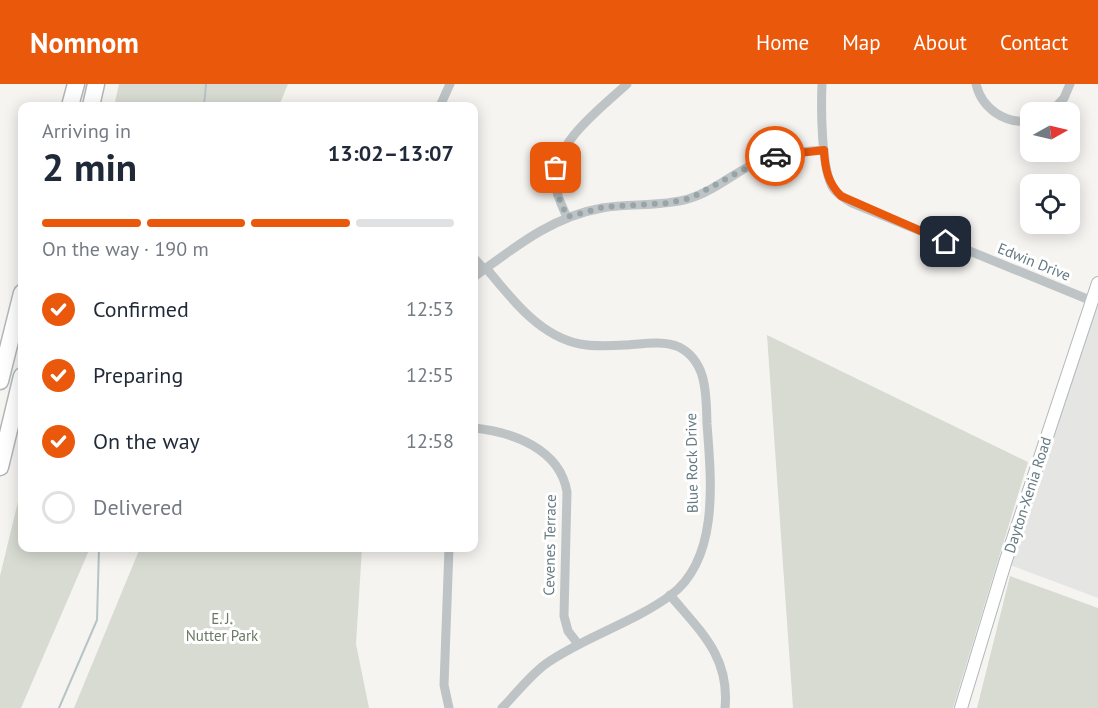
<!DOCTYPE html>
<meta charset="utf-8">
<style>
body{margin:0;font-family:"PT Sans",sans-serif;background:#f2f2f3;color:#1f2937;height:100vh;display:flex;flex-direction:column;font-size:22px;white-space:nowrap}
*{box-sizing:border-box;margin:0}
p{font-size:20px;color:#747a83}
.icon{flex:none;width:33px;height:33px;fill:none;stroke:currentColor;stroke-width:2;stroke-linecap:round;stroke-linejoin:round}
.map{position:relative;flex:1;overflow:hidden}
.sheet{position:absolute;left:18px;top:18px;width:460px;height:450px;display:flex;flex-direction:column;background:#fff;border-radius:12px;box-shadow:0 3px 15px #0003}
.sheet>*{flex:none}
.needle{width:39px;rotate:82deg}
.tools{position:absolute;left:1020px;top:18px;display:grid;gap:12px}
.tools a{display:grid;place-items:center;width:60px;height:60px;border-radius:12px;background:#fff;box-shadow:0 3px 15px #0003;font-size:30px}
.pin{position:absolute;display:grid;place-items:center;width:51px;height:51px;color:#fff;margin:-26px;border-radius:12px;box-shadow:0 3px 9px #0006}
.courier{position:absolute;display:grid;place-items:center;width:60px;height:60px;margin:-30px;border:4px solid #ea580c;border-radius:50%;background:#fff;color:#222;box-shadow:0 2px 8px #0007}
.summary em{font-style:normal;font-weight:800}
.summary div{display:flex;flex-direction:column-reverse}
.summary{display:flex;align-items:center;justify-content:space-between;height:102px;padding:0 24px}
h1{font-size:39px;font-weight:800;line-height:45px}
.bar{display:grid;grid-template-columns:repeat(4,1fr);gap:9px 6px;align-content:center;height:72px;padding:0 24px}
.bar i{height:8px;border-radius:4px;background:#e0e1e3}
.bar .active{background:#ea580c}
.bar p{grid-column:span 4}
ol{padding:0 24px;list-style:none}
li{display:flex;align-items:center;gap:18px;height:66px}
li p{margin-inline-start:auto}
li .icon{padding:6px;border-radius:50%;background:#ea580c;color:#fff;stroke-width:4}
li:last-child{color:#747a83}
li i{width:33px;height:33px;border:3px solid #e0e1e3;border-radius:50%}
header{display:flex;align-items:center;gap:36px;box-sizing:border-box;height:84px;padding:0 30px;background:#ea580c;color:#fff}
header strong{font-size:28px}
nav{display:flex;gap:33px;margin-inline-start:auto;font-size:21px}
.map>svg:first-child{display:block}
.built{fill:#e5e6e4}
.green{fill:#d7dbd2}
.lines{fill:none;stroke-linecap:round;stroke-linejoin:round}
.stream{stroke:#b5c4c6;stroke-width:2}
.secondary-casing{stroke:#b0b7ba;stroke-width:14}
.motorway-casing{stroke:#b1b6b8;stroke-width:19}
.minor{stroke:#bec3c5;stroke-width:9}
.secondary{stroke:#fff;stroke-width:12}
.motorway{stroke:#fff;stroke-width:16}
.done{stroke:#97a4a8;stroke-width:6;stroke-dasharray:0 10.8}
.route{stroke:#ea580c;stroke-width:8}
.labels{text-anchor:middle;stroke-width:6;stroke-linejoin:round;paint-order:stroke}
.street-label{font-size:15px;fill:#647981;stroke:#fff}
.park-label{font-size:15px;fill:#6a7963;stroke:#fff}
</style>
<header>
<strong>Nomnom</strong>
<nav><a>Home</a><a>Map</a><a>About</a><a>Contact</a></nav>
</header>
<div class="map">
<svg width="1098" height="624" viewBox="0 0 1098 624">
<rect width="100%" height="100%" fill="#f5f4f1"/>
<!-- built -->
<path class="built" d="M1098,199V514L1005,479Z"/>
<!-- green -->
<g class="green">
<path d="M119,0H288L279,22H114Z"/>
<path d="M767,251L1028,378L953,624H793Z"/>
<path d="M22,401V464H90L21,624H0V492Z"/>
<path d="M140,464H362L356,560L369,624H74Z"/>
<path d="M1010,492L1098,524V624H977Z"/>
</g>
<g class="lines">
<!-- stream -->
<g class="stream">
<path d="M204,22L206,0"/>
<path d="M59,624L97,536L99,464"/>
</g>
<!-- secondary casing -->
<g class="secondary-casing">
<path id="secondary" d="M961,624L1005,479L1098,199"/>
</g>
<!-- motorway casing -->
<g class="motorway-casing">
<g id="motorway">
<path d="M70,22L76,0"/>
<path d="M91,22L96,0"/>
<path d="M0,297L22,209"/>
<path d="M0,383L22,292"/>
</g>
</g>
<!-- minor -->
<g class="minor">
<path d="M822,0C821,23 821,85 833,104C837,110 845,115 852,119L1092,217"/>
<path d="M976,0C982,25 1005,40 1030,37"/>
<path d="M440,22L450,0"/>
<path d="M1051,28L1064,14L1070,0"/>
<path d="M1070,46V54"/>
<path d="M567,133C562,122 556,111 555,98C553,59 601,24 627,0"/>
<path d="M474,174L484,185"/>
<path d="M486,184C511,214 539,252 580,260C595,263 610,262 625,261C642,260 663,256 679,263C708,278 706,312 707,340C711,394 720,474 671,511C633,539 586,552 547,579C530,591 517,609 502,624"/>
<path d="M474,193C514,164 551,133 602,124C630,119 660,123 688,115C715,107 736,87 761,76C781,68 804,68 824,66"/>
<path d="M474,344C513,348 560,365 567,408L564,532L568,547L578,560"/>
<path d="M670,511C701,548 730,573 725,624"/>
<path d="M449,624L444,601L449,464"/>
</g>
<!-- secondary -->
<use href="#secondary" class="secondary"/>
<!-- motorway -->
<use href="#motorway" class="motorway"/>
</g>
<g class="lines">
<!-- done -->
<path class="done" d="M556,84V107L567,133L604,123L668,119L691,114L759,77L775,72"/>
<!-- route -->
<path class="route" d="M775,72L824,66C825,85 828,99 841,112L946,158"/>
</g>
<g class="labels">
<!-- street labels -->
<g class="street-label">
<text transform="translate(1034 178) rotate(22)" y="5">Edwin Drive</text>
<text transform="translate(692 379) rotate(-91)" y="5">Blue Rock Drive</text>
<text transform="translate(1028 411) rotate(-72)" y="5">Dayton-Xenia Road</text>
<text transform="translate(550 461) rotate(-89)" y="5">Cevenes Terrace</text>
</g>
<!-- park labels -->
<g class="park-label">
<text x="222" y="540">E. J.<tspan x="222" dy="17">Nutter Park</tspan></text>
</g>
</g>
</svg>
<div class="tools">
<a><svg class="needle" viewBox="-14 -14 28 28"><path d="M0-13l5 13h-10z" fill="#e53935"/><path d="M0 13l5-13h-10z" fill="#747a83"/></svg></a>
<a><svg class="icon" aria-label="locate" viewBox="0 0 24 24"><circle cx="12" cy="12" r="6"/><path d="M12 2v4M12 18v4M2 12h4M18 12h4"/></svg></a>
</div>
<div class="pin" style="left:556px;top:84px;background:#ea580c"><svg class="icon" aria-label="bag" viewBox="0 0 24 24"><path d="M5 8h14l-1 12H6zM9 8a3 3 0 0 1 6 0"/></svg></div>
<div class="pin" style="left:946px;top:158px;background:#1f2937"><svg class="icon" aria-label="home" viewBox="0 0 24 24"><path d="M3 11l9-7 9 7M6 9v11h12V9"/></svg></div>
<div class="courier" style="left:775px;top:72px"><svg class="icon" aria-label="car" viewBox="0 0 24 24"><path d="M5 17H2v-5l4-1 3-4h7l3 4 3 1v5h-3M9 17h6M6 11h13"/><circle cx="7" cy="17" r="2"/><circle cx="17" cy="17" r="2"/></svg></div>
<section class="sheet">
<div class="summary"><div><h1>2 min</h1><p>Arriving in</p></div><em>13:02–13:07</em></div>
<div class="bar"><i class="active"></i><i class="active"></i><i class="active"></i><i></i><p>On the way · 190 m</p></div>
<ol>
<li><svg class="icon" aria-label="check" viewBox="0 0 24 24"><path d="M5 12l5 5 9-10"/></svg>Confirmed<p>12:53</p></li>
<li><svg class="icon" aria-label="check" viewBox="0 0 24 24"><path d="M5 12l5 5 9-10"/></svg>Preparing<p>12:55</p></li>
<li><svg class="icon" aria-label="check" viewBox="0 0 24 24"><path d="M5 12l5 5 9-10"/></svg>On the way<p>12:58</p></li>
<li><i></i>Delivered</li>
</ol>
</section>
</div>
